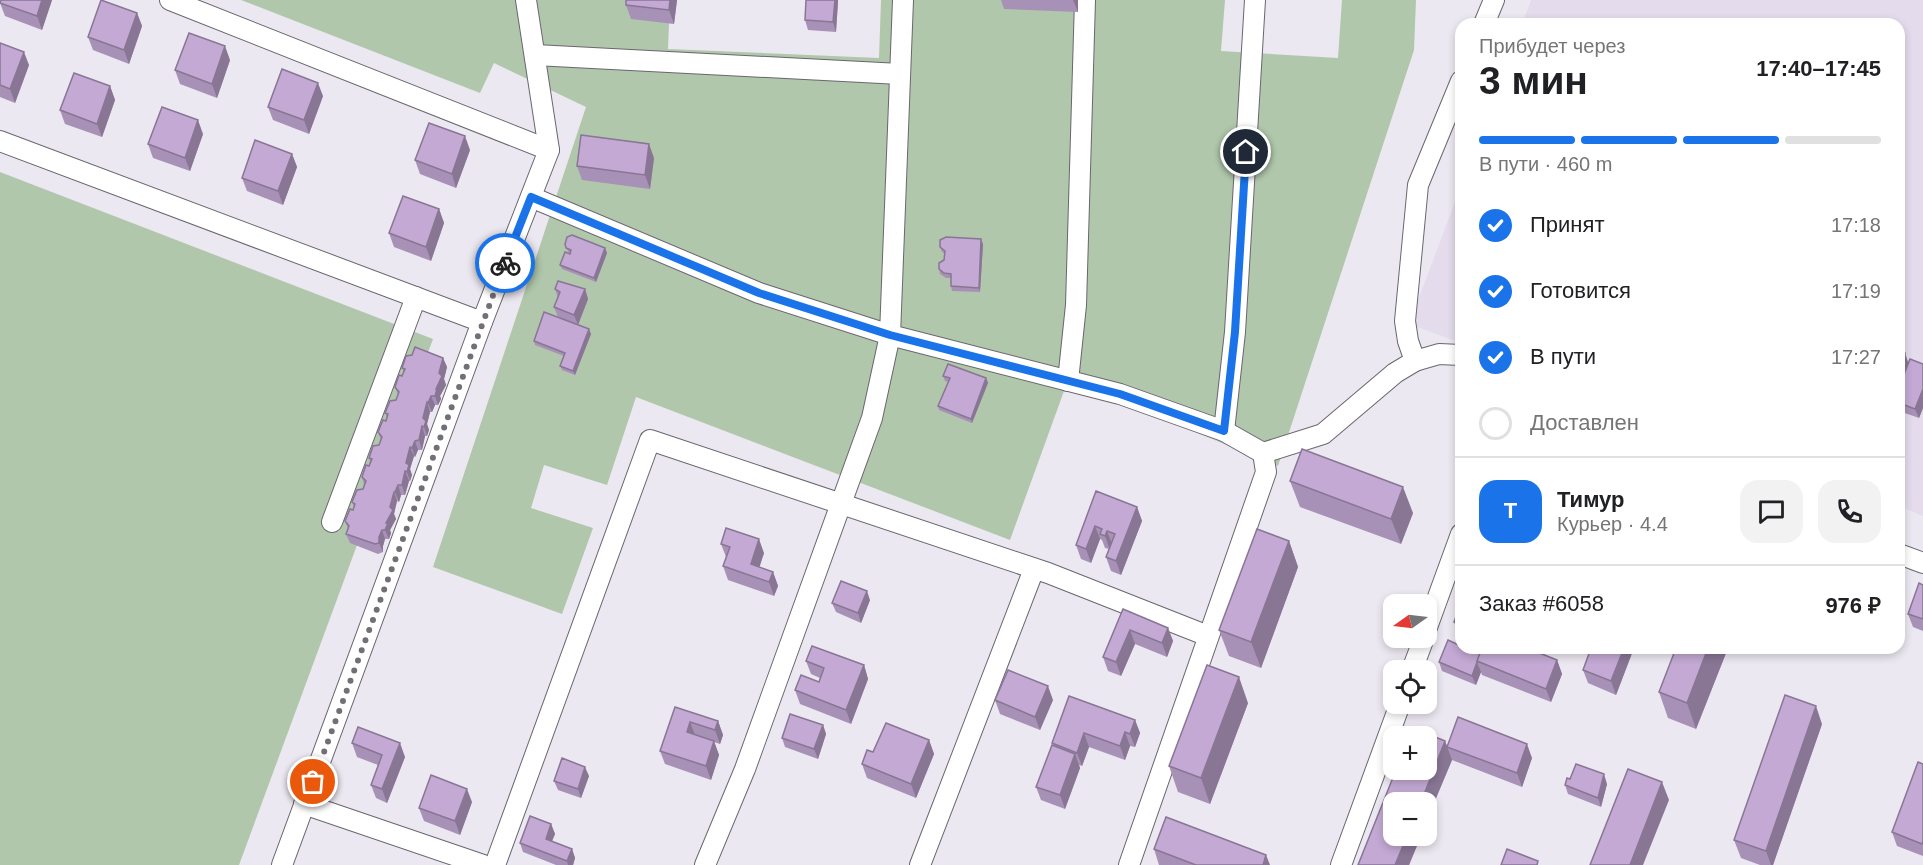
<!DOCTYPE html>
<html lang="ru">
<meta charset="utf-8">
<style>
body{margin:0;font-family:Arial,sans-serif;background:#f2f2f2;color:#202124;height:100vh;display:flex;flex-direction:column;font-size:22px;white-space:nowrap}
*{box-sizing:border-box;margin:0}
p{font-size:20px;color:#757577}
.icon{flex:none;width:33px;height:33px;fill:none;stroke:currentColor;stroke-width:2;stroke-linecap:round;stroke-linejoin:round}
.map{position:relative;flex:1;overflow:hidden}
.drawer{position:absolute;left:1455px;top:18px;width:450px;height:636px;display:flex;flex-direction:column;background:#fff;border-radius:18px;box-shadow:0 3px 9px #0003}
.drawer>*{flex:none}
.needle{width:39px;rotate:256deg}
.tools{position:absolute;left:1383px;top:594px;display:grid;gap:12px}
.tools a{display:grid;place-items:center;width:54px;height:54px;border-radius:12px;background:#fff;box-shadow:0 3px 9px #0003;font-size:30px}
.pin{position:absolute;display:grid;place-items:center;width:51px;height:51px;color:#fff;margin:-26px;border:3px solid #fff;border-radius:50%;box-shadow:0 2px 6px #0007}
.courier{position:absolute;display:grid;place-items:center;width:60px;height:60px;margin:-30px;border:4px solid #1a73e8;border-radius:50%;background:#fff;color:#222;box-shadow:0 2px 8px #0007}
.overview em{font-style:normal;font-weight:700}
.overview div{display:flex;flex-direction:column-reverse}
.overview{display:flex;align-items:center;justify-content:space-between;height:102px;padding:0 24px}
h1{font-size:39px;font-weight:700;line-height:45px}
.bar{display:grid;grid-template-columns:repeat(4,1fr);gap:9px 6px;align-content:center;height:72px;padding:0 24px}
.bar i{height:8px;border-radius:4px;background:#e0e0e0}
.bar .current{background:#1a73e8}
.bar p{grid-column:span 4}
.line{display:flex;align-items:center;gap:15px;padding:0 24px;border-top:2px solid #e0e0e0}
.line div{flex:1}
.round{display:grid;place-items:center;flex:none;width:63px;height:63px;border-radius:18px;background:#f2f2f2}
ol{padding:0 24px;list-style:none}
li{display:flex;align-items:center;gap:18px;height:66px}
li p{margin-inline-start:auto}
li .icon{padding:6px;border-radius:50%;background:#1a73e8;color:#fff;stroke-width:4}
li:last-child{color:#757577}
li i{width:33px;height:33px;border:3px solid #e0e0e0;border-radius:50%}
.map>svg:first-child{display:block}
.built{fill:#e4dcec}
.green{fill:#b0c7ac}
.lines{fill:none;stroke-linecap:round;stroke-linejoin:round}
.minor-casing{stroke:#6a666e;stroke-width:22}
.minor{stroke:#fff;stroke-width:20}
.wall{fill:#a891b6}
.shaded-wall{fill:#887694}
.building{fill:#c3a9d4;stroke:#887694;stroke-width:1.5}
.done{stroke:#726f75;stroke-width:6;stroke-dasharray:0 10.8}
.route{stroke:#1a73e8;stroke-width:8}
</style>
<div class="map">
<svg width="1923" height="865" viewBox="0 0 1923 865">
<rect width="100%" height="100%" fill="#ece8f1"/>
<!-- built -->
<g class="built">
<path d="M1531,0H1923V516L1899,506V24H1522Z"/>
<path d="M1461,186V343L1409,324Z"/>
</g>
<!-- green -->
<g class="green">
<path d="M241,0H670L668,49L879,58L881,0H1225L1221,51L1338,58L1342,0H1416L1414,50L1278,466L1068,380L1010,540L636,397L607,485L544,465L531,508L593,528L562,614L433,567L586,107L494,63L480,93Z"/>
<path d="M0,172L433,339L239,865H0Z"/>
</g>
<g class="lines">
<!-- minor casing -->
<g class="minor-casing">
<g id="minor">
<path d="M170,0L549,150"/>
<path d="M1484,24L1494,0"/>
<path d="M535,55L900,74"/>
<path d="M0,141L482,322"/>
<path d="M531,197L759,293L890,335L1120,394L1224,431L1263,453L1323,434L1395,373L1415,361L1439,354L1461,355"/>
<path d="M1415,361L1408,341L1405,321L1418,185L1461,81"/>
<path d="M1068,381L1076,305L1085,0"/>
<path d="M1224,431L1235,332L1255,0"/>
<path d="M332,522L416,297"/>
<path d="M1899,554L1923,563"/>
<path d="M1426,630L1461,534"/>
<path d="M1412,670L1424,638"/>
<path d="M304,804L483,865"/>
<path d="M282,865L482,322L549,150L526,0"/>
<path d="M495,865L650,440L1048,573L1208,636"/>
<path d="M705,865L745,769L872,418L890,335L903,0"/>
<path d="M920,865L1034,569"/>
<path d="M1129,865L1266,472L1263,453"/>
<path d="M1341,865L1400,704"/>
</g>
</g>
<!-- minor -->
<use href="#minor" class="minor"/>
</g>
<!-- wall -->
<g class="wall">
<path d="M1,0H52L42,30L5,16L0,3Z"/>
<path d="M677,0L674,24L631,19L626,5Z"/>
<path d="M1001,0H1078V12L1004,9Z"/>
<path d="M838,1L836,32L808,30L805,20Z"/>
<path d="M137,13L142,26L129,64L93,50L88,37Z"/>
<path d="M0,43L29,65L15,103L0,97Z"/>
<path d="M230,60L217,98L180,84L175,70Z"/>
<path d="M110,86L115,100L102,137L65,124L60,110Z"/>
<path d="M323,96L309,134L273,120L268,107Z"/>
<path d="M203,134L190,171L153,158L148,144Z"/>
<path d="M470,150L456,188L420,174L415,160Z"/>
<path d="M292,154L297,167L283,205L247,191L242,178Z"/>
<path d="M654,158L650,189L582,180L577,166Z"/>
<path d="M439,209L444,223L431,261L394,247L389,233Z"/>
<path d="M565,244L605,248L607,253L596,282L562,269L560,265L570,253L568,252Z"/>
<path d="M983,244L980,292L952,291L951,286V278H946L940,274L939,269L944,260L945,254L942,252L940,247Z"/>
<path d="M555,289H585L588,299L578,325L558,317L554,307L558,298Z"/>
<path d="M591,334L575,375L562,370L560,366L564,356L535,345L534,341Z"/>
<path d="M1899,351L1905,353L1908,363L1923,364V408L1919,418L1899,411Z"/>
<path d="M443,358L447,367L444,379L446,385L440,396L441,399L438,405H435L432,412H430L427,424L429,430L427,436H425L422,450H418L415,457L414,456L410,469L412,475L410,481H409L405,495H401L399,502L397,501L394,514L396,519L390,530L391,533L389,539H385L383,546V552L378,554L350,543L346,534L348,529L345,521L354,507L352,502L363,489L364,485L362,477L370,463L369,458L379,445L381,440L378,432L387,418L385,413L396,400L398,395L395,387L404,373L402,368Z"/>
<path d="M943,376L986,378L988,383L972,423L939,410L938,406L948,382L945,381Z"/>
<path d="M1290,481L1413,513L1401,544L1300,507Z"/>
<path d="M1096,491L1137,507L1142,521L1121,575L1111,571L1106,557L1109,549L1105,548L1102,540L1100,539L1091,563L1081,559L1076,545Z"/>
<path d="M1289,541L1298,567L1261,668L1229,656L1219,630Z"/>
<path d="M721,544L764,553L759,567L773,572L778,586L774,596L728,580L723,566L726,557Z"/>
<path d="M1923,585V631L1913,627L1908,614Z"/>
<path d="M870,600L861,623L836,612L832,603Z"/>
<path d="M1461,604V640L1454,622Z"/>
<path d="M1123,609L1168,628L1173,641L1167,657L1135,644L1121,676L1108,671L1103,657Z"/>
<path d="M1591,648H1634L1616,695L1588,683L1583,670Z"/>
<path d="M1676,648H1728L1696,729L1668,718L1659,692Z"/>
<path d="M1480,654L1557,660L1562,674L1551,702L1482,675L1481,672L1476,685L1442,671L1439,662Z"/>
<path d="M806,661L864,665L868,679L851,724L800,704L795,690L819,682L820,678L811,674Z"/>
<path d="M1069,696L1135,720L1140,733L1135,747L1130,746L1125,760L1089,747L1082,766L1079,765L1080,768L1065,809L1041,800L1036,787L1053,746L1052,743Z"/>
<path d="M995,700H1053L1040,730L1000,714Z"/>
<path d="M1248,703L1210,804L1178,792L1169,766Z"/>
<path d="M675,707L718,721L723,735L720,744L714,742L719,755L711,780L665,764L660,751Z"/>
<path d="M1822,724L1773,865H1760L1741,858L1734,840Z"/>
<path d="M823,725L826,734L818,759L785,747L782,738Z"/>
<path d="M929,740L934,754L916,798L867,778L862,764L873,752Z"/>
<path d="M1445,741L1447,746L1532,758L1522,787L1452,760L1426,822V802L1421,836L1409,865H1358Z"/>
<path d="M352,743L405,757L387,803L376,798L371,785L378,765L357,757Z"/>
<path d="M1923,764V856L1897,846L1892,832Z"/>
<path d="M589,776L581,798L558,790L554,781Z"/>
<path d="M1570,779L1607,784L1601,807L1568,794L1565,785Z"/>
<path d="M472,802L460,835L424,821L419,808Z"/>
<path d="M551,824L555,834L552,841L572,849L575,858L573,865H556L523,852L520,843Z"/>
<path d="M1154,849L1270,865H1159Z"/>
</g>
<!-- shaded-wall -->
<g class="shaded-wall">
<path d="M42,0H52L42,30L37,16Z"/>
<path d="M670,0H677L674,24L669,10Z"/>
<path d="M835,0H838V1L836,32L833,22Z"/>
<path d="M1073,0H1078V12Z"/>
<path d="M137,13L142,26L129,64L124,50Z"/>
<path d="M225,46L230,60L217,98L212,84Z"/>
<path d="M24,52L29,65L15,103L10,89Z"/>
<path d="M318,83L323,96L309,134L304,120Z"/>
<path d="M110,86L115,100L102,137L97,124Z"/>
<path d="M198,120L203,134L190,171L185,158Z"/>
<path d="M465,136L470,150L456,188L452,174Z"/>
<path d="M649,144L654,158L650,189L645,175Z"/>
<path d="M292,154L297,167L283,205L278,191Z"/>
<path d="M439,209L444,223L431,261L426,247Z"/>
<path d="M981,239L983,244L980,292L979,288Z"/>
<path d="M605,248L607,253L596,282L594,278Z"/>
<path d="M585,289L588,299L578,325L574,315Z"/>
<path d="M589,329L591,334L575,375L573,371Z"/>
<path d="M1905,353L1911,371L1899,403V368Z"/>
<path d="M443,358L447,367L444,379L446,385L440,396L441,399L438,405L435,396L436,389Z"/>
<path d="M986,378L988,383L972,423L971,419Z"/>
<path d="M1923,389V408L1919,418L1915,409Z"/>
<path d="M431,396L435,405L432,412L428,403Z"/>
<path d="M427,402L430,412L427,424L429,430L427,436L424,427L423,418Z"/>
<path d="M422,426L425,436L422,450L419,440Z"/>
<path d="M415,441L418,450L415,457L412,448Z"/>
<path d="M410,447L414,456L410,469L412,475L410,481L407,472L406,463Z"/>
<path d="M405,471L409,481L405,495L402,485Z"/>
<path d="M398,485L401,495L399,502L395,492Z"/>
<path d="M1403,487L1413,513L1401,544L1391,519Z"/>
<path d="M394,492L397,501L394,514L396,519L390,530L391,533L389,539L385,530L386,523Z"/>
<path d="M1137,507L1142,521L1121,575L1116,561Z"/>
<path d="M1095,526L1100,539L1091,563L1086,549Z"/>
<path d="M382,530L385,539L383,546V552L379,543V537Z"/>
<path d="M1107,531L1112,544L1110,550L1105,536Z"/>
<path d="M759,539L764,553L756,578L751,564Z"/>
<path d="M1289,541L1298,567L1261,668L1251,642Z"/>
<path d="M773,572L778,586L774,596L769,582Z"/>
<path d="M867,591L870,600L861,623L858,613Z"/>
<path d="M1168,628L1173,641L1167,657L1162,643Z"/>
<path d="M1130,630L1135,644L1121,676L1116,662Z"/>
<path d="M1624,648H1634L1616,695L1611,681Z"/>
<path d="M1708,648H1728L1696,729L1687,703Z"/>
<path d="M1557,660L1562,674L1551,702L1546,689Z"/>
<path d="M1477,663L1481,672L1476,685L1472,676Z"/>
<path d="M864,665L868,679L851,724L846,710Z"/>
<path d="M1239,677L1248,703L1210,804L1201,778Z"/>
<path d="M1048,686L1053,700L1040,730L1035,717Z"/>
<path d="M1816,706L1822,724L1773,865H1771L1766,851Z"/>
<path d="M1135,720L1140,733L1135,747L1130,734Z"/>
<path d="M718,721L723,735L720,744L715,730Z"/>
<path d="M690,722L695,735L687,732Z"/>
<path d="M823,725L826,734L818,759L814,749Z"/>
<path d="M1125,732L1130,746L1125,760L1120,746Z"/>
<path d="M1084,733L1089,747L1082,766L1077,753Z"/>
<path d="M929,740L934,754L916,798L911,784Z"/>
<path d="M714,741L719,755L711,780L706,766Z"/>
<path d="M1445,741L1452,760L1426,822V802H1421Z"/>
<path d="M400,743L405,757L387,803L382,789Z"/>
<path d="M1527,744L1532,758L1522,787L1517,773Z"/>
<path d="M1075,754L1080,768L1065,809L1060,795Z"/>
<path d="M585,767L589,776L581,798L578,789Z"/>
<path d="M1604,774L1607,784L1601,807L1598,798Z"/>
<path d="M1662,782L1669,800L1643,865H1630Z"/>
<path d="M467,789L472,802L460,835L455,821Z"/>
<path d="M551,824L555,834L549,848L546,839Z"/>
<path d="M1407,836H1421L1409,865H1395Z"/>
<path d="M572,849L575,858L573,865H568L567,861Z"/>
<path d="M1266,855L1270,865H1263Z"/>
</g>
<!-- building -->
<g class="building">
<path d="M1,0H42L37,16L0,3Z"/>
<path d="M101,0L137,13L124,50L88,37Z"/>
<path d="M626,0H670L669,10L626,5Z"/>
<path d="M806,0H835L833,22L805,20Z"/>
<path d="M189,33L225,46L212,84L175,70Z"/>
<path d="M0,43L24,52L10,89L0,85Z"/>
<path d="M282,69L318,83L304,120L268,107Z"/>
<path d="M74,73L110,86L97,124L60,110Z"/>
<path d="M162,107L198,120L185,158L148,144Z"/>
<path d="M429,123L465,136L452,174L415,160Z"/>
<path d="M581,135L649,144L645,175L577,166Z"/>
<path d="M255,140L292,154L278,191L242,178Z"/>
<path d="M403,196L439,209L426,247L389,233Z"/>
<path d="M572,235L605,248L594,278L560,265L565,252L570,254L571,250L566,248L565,244L567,237Z"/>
<path d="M946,237L981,239L979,288L951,286V274L944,273L939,269V263L944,260L945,251L940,247V240Z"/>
<path d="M558,281L585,289L574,315L554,307L560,292L555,289Z"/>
<path d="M544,312L589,329L573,371L560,366L565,353L534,341Z"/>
<path d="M415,347L443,358L439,373L442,376L436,389H437L435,396H431L428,403L427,402L423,418L426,421L424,427L422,426L419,440L415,441L412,448L410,447L406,463L409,465L407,472L405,471L402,485H398L395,492H394L390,507L393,510L386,523H388L385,530H382L379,537V543L375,544L346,534L349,526L345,521L350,509L353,510L355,504L352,502L357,490L363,489L366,481L362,477L366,465L369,466L372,459L369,458L373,446L379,445L382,437L378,432L383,420L386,421L388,414L385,413L390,401L396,400L399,392L395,387L399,375L402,376L405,369L402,368L406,356L412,355Z"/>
<path d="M1899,351L1905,353L1899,368Z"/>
<path d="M1910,359L1923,364V389L1915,409L1899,403V387Z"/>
<path d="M948,364L986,378L971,419L938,406L950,378L943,376Z"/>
<path d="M1302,449L1403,487L1391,519L1290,481Z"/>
<path d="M1096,491L1137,507L1116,561L1106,557L1115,534L1107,531L1105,536L1100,534L1102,529L1095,526L1086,549L1076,545Z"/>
<path d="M726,528L759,539L751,564L773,572L769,582L723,566L730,547L721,544Z"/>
<path d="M1257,529L1289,541L1251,642L1219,630Z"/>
<path d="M841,581L867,591L858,613L832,603Z"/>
<path d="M1919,583L1923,585V619L1908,614Z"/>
<path d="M1461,604V624L1454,622Z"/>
<path d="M1123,609L1168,628L1162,643L1130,630L1116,662L1103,657Z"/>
<path d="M1448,640L1461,646V648H1466L1480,654L1472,676L1439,662Z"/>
<path d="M812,646L864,665L846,710L795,690L801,675L819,682L824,668L806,661Z"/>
<path d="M1482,648H1527L1557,660L1546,689L1477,661Z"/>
<path d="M1591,648H1624L1611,681L1583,670Z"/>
<path d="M1676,648H1708L1687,703L1659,692Z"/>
<path d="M1207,665L1239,677L1201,778L1169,766Z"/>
<path d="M1008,670L1048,686L1035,717L995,700Z"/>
<path d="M1785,695L1816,706L1766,851L1734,840Z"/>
<path d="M1069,696L1135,720L1130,734L1125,732L1120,746L1084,733L1077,753L1052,743Z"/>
<path d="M675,707L718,721L715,730L690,722L687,732L714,741L706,766L660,751Z"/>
<path d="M790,714L823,725L814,749L782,738Z"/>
<path d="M1458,717L1527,744L1517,773L1447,747Z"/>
<path d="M886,723L929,740L911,784L862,764L867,750L873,752Z"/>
<path d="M358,727L400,743L382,789L371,785L382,755L352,743Z"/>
<path d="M1413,728L1445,741L1421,802H1394V836H1407L1395,865H1358L1396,770H1426V736H1410Z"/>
<path d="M1052,745L1075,754L1060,795L1036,787Z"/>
<path d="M562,758L585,767L578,789L554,781Z"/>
<path d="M1918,762L1923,764V841L1922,844L1892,832Z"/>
<path d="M1576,764L1604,774L1598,798L1565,785L1567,778L1570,779Z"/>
<path d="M1628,769L1662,782L1630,865H1590Z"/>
<path d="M431,775L467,789L455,821L419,808Z"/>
<path d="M530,816L551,824L546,839L572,849L567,861L520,843Z"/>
<path d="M1166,817L1266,855L1263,865H1196L1154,849Z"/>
<path d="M1507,849L1538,861L1537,865H1501Z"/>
</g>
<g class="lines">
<!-- done -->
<path class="done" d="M313,782L505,263"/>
<!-- route -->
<path class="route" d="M505,263L531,197L759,293L890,335L1120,394L1224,431L1235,332L1246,152"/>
</g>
</svg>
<div class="tools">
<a><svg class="needle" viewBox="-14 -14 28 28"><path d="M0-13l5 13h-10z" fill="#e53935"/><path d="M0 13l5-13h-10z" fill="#757577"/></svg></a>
<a><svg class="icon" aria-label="locate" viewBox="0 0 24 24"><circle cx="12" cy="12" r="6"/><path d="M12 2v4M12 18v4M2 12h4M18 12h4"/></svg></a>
<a>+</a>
<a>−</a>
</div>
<div class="pin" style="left:313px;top:782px;background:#ea580c"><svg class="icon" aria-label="bag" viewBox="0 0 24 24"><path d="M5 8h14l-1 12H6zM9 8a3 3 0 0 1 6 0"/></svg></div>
<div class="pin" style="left:1246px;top:152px;background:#1f2937"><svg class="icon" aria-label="home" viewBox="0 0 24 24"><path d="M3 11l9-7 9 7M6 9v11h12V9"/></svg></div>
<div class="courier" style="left:505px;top:263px"><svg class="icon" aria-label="bike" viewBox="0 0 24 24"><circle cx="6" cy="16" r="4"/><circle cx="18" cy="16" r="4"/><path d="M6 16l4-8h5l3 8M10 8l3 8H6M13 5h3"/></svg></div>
<section class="drawer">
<div class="overview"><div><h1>3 мин</h1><p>Прибудет через</p></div><em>17:40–17:45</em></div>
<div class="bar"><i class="current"></i><i class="current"></i><i class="current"></i><i></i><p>В пути · 460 m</p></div>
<ol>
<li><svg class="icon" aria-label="check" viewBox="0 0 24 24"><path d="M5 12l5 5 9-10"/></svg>Принят<p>17:18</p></li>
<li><svg class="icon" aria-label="check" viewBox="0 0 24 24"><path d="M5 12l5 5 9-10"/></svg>Готовится<p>17:19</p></li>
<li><svg class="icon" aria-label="check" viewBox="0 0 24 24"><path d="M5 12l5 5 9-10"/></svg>В пути<p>17:27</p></li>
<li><i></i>Доставлен</li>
</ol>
<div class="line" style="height:108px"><b class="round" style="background:#1a73e8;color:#fff">Т</b><div><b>Тимур</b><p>Курьер · 4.4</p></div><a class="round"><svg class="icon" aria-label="chat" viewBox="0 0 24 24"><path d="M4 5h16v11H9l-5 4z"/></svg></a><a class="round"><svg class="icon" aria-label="phone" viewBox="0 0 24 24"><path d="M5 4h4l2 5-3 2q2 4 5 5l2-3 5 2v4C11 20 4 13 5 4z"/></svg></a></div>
<div class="line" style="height:78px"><div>Заказ #6058</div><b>976 ₽</b></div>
</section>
</div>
